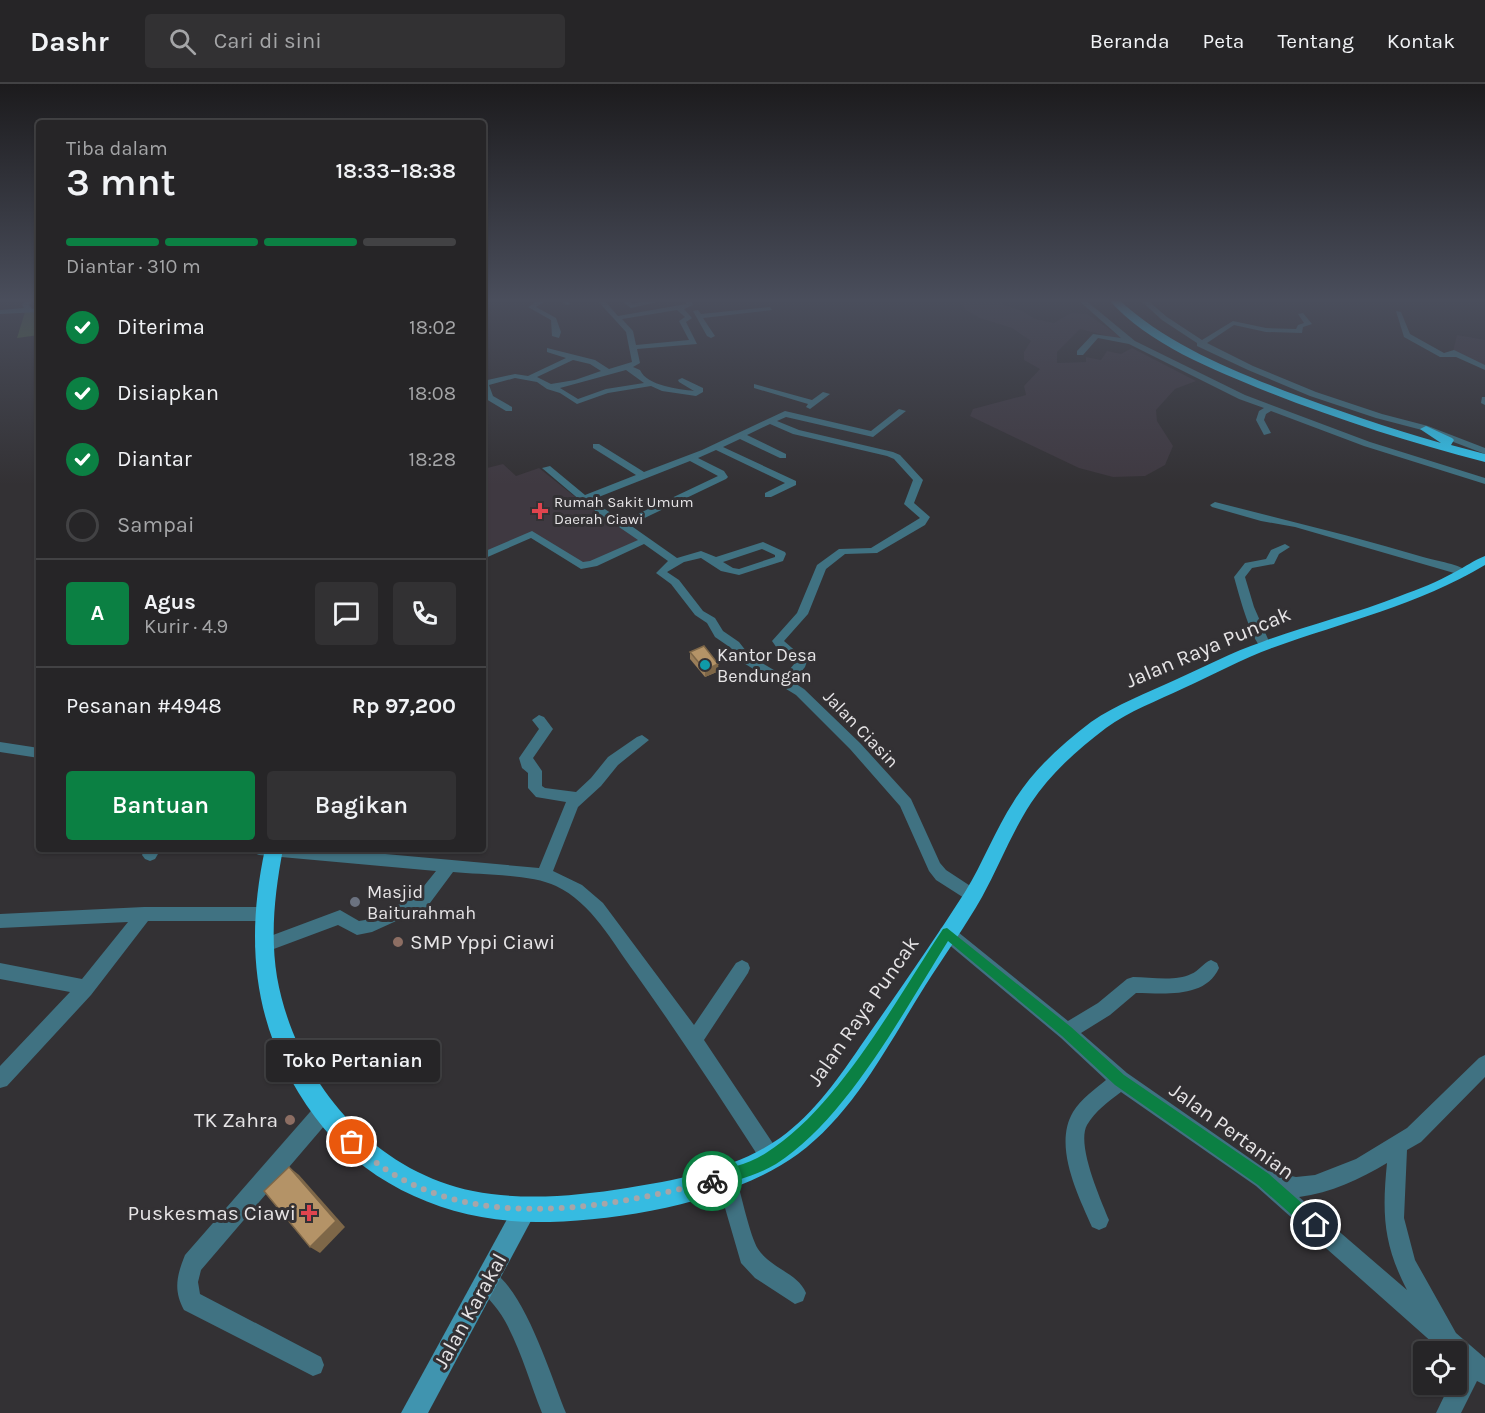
<!DOCTYPE html>
<html lang="id">
<meta charset="utf-8">
<style>
body{margin:0;font-family:Karla,sans-serif;background:#323133;color:#f1f3f6;height:100vh;display:flex;flex-direction:column;font-size:22px;white-space:nowrap}
*{box-sizing:border-box;margin:0}
p{font-size:20px;color:#a4a5a7}
.icon{flex:none;width:33px;height:33px;fill:none;stroke:currentColor;stroke-width:2;stroke-linecap:round;stroke-linejoin:round}
.map{position:relative;flex:1;overflow:hidden}
.drawer{position:absolute;left:36px;top:36px;width:450px;height:732px;display:flex;flex-direction:column;background:#262527;border-radius:6px;box-shadow:0 2px 4px #0004,0 0 0 2px #424244}
.drawer>*{flex:none}
.fabs{position:absolute;left:1413px;top:1257px;display:grid;gap:12px}
.fabs a{display:grid;place-items:center;width:54px;height:54px;border-radius:6px;background:#262527;box-shadow:0 2px 4px #0004,0 0 0 2px #424244;font-size:30px}
.pin{position:absolute;display:grid;place-items:center;width:51px;height:51px;color:#fff;margin:-26px;border:3px solid #fff;border-radius:50%;box-shadow:0 2px 6px #0007}
.courier{position:absolute;display:grid;place-items:center;width:60px;height:60px;margin:-30px;border:4px solid #0b8043;border-radius:50%;background:#fff;color:#222;box-shadow:0 2px 8px #0007}
.bubble{position:absolute;height:42px;border-radius:6px;background:#262527;box-shadow:0 2px 4px #0004,0 0 0 2px #424244;font-size:20px;font-weight:600;line-height:42px;text-align:center}
.head em{font-style:normal;font-weight:600}
.head div{display:flex;flex-direction:column-reverse}
.head{display:flex;align-items:center;justify-content:space-between;height:102px;padding:0 30px}
h1{font-size:39px;font-weight:600;line-height:45px}
.bar{display:grid;grid-template-columns:repeat(4,1fr);gap:9px 6px;align-content:center;height:72px;padding:0 30px}
.bar i{height:8px;border-radius:4px;background:#424244}
.bar .on{background:#0b8043}
.bar p{grid-column:span 4}
.line{display:flex;align-items:center;gap:15px;padding:0 30px;border-top:2px solid #424244}
.line div{flex:1}
.round{display:grid;place-items:center;flex:none;width:63px;height:63px;border-radius:6px;background:#323133}
ol{padding:0 30px;list-style:none}
li{display:flex;align-items:center;gap:18px;height:66px}
li p{margin-inline-start:auto}
li .icon{padding:6px;border-radius:50%;background:#0b8043;color:#fff;stroke-width:4}
li:last-child{color:#a4a5a7}
li i{width:33px;height:33px;border:3px solid #424244;border-radius:50%}
.action{display:flex;gap:12px;margin-top:auto;padding:12px 30px}
.action a{flex:1;height:69px;border-radius:6px;background:#0b8043;color:#fff;font-size:24px;font-weight:600;line-height:69px;text-align:center}
.action a+a{background:#323133;color:#f1f3f6}
header{display:flex;align-items:center;gap:36px;box-sizing:border-box;height:84px;padding:0 30px;background:#262527;border-bottom:2px solid #424244}
header strong{font-size:28px}
nav{display:flex;gap:33px;margin-inline-start:auto;font-size:21px}
.search{width:420px;height:54px;background:#323133;display:flex;align-items:center;gap:15px;box-sizing:border-box;padding:0 21px;border-radius:6px;color:#a4a5a7;font-size:22px}
.map>svg:first-child{display:block}
.built{fill:#3f3941}
.green{fill:#4b653d}
.lines{fill:none;stroke-linecap:round;stroke-linejoin:round}
.minor{fill:#407282;fill-rule:evenodd}
.secondary{fill:#4094af;fill-rule:evenodd}
.trunk{fill:#36bbe1;fill-rule:evenodd}
.motorway{fill:#32c7f1;fill-rule:evenodd}
.wall{fill:#9b7e59}
.shaded-wall{fill:#7e6748}
.building{fill:#b49367;stroke:#7e6748;stroke-width:1.5}
.route{fill:#0b8043}
.done{stroke:#a7a5a8;stroke-width:6;stroke-dasharray:0 10.8}
.health-dot{fill:#e0444e;stroke:#333134;stroke-width:2}
.culture-dot{fill:#0f9aa8;stroke:#333134;stroke-width:2}
.worship-dot{fill:#6b7280;stroke:#333134;stroke-width:2}
.education-dot{fill:#8d6e63;stroke:#333134;stroke-width:2}
.labels{text-anchor:middle;stroke-width:6;stroke-linejoin:round;paint-order:stroke}
.far-poi-label{font-size:15px;fill:#e6e4e6;stroke:#333134;text-anchor:start}
.poi-label{font-size:18px;fill:#e6e4e6;stroke:#333134;text-anchor:start}
.street-label{font-size:18px;fill:#e6e4e6;stroke:#333134}
.near-street-label{font-size:21px;fill:#e6e4e6;stroke:#333134}
.near-poi-label{font-size:21px;fill:#e6e4e6;stroke:#333134;text-anchor:end}
</style>
<header>
<strong>Dashr</strong>
<div class="search"><svg class="icon" aria-label="search" viewBox="0 0 24 24"><circle cx="10" cy="10" r="6"/><path d="M15 15l6 6"/></svg>Cari di sini</div>
<nav><a>Beranda</a><a>Peta</a><a>Tentang</a><a>Kontak</a></nav>
</header>
<div class="map">
<svg width="1485" height="1329" viewBox="0 0 1485 1329">
<rect width="100%" height="100%" fill="#333134"/>
<!-- built -->
<g class="built">
<path d="M958,215H1000L1004,221L1022,227L1035,235L1054,239L1071,229L1087,230L1127,257L1080,245L1057,268V279L1086,278V273L1101,276L1107,267L1121,270L1132,264L1196,297L1175,305L1156,326L1157,337L1173,362L1165,381L1145,392L1113,393L1079,384L970,332L973,325L1026,311L1024,302L1040,285L1024,276V268L1031,257L1012,244L980,234L966,226Z"/>
<path d="M1457,251L1485,256V281L1453,268Z"/>
<path d="M503,380L516,392L539,384L588,423L639,453L637,457L586,481L529,450L483,471V385Z"/>
</g>
<!-- green -->
<path class="green" d="M39,226V251L17,254L25,228Z"/>
<g class="lines">
<!-- minor -->
<g class="minor">
<path d="M0,215H20L0,218Z"/>
<path d="M27,215H34L29,221L32,225L39,224V228L0,230V226L24,224L22,221Z"/>
<path d="M540,215H548L536,223L556,234L561,248L559,254L552,252L551,236L528,223Z"/>
<path d="M559,215H566L571,220L566,221Z"/>
<path d="M596,215H603L618,232L686,220L685,215H691L693,221L684,225L692,234L686,238L697,260L637,265L640,279L633,283L640,286C647,302 679,305 694,307L679,298L678,296L682,294L703,304V308L696,312L662,307L651,302L608,309L577,320L560,309L547,305L537,298L515,294L489,301L493,312L512,323V327H506L486,315L483,297L515,290L528,292L566,274L547,268V264L595,276L609,285L632,278L626,248ZM677,226L685,233L679,237L689,256L636,261L633,247L622,235ZM573,276L590,280L601,287L575,296L551,300L537,293ZM626,286L644,299L606,305L578,315L560,304Z"/>
<path d="M619,215H627L632,220L656,215L666,216L631,224Z"/>
<path d="M1077,215H1084L1135,257L1245,311L1370,358L1485,394V400L1364,362L1271,327L1266,330L1264,336L1271,349L1264,351L1256,336L1259,327L1264,324L1239,315L1129,260L1098,254L1083,271H1077V267L1093,250L1121,254Z"/>
<path d="M1139,215H1146L1167,233L1202,256L1233,237L1266,244L1296,245L1298,241L1304,239L1298,230L1303,229L1312,240L1303,243L1302,249L1266,248L1234,241L1207,259L1253,282L1316,308L1382,330L1428,342L1485,364V370L1422,346L1376,334L1310,312L1248,286L1197,262V259L1162,236Z"/>
<path d="M770,223L772,226L703,234L715,252L711,254L707,252L693,227L698,226L701,230Z"/>
<path d="M1396,227L1401,228L1410,250L1444,269L1454,266L1485,281V286L1456,273H1440L1404,253Z"/>
<path d="M754,300L812,316L823,308L830,310L810,325L806,323L808,320L754,304Z"/>
<path d="M1482,313H1485V321L1481,319Z"/>
<path d="M899,325L906,327L873,353L786,333L777,337L799,346L893,368L900,371L923,396L914,419L930,433L925,441L877,469L845,470L826,485L808,530L784,557L807,577L805,583L793,598L804,605L860,659L911,715L940,779L946,786L978,807L980,812L978,817L972,819L936,796L929,787L900,722L850,665L796,611L742,578L731,564L715,553L707,539L695,531L671,500L656,489L668,477L644,460L597,482L581,485L531,454L483,475V468L532,447L583,478L590,477L638,456L581,417L542,384L550,382L585,411L636,391L593,364V360H599L644,388L702,366L785,327L871,347ZM770,340L793,350L887,372L894,375L913,396L904,420L920,434L871,464L839,465L817,481L797,529L772,557L779,567L795,579L784,592L750,572L739,558L723,547L715,534L703,527L679,496L667,488L684,478L701,474L721,487L739,491L783,477L786,470L785,468L763,458L716,473L701,467L677,474L630,441L726,395L728,393L724,387L698,374L716,366L785,399L765,409V413H771L796,401V397L723,363L740,355L780,374H786V370L747,351ZM690,377L718,392L623,437L591,416ZM762,465L775,471V473L739,485L733,484L723,478Z"/>
<path d="M1215,418C1285,436 1354,452 1423,473C1437,477 1460,480 1470,489L1465,492L1461,491L1295,443L1261,437L1212,423L1210,421Z"/>
<path d="M1285,460L1290,463L1279,470L1274,480L1252,484L1245,493L1254,523L1271,562L1265,566C1252,562 1238,507 1234,493L1245,479L1266,475L1271,466Z"/>
<path d="M539,631L544,633L553,645L533,674L542,687V702L545,704L576,708L591,694L608,673L637,653L642,651L649,656L618,681L601,702L578,723L553,787L582,801L603,819L694,941L736,879L742,876L748,879L750,884L748,889L704,956L778,1067L781,1074L778,1081L771,1084L764,1081C722,1016 680,952 635,889C612,858 592,819 556,802C531,790 482,791 453,788L427,823L372,848L357,851L338,841L263,869L257,867L255,862L257,857L340,826L359,837L365,836L415,813L436,787L259,771L254,769L251,765H330L539,784L566,718L536,713L528,704V689L522,684L519,674L539,645L532,636Z"/>
<path d="M0,658L39,664V674L0,668Z"/>
<path d="M145,765H161L155,775L150,777L145,775L142,771Z"/>
<path d="M144,823H264L270,825L272,830L270,835L264,837H148L91,911L7,1002L0,1004V982L70,908L0,895V879L82,895L128,838L0,844V830Z"/>
<path d="M947,842L953,844L1068,937L1098,919L1127,895L1133,893C1150,893 1175,898 1191,890C1199,887 1203,879 1211,876L1217,879L1219,884C1205,915 1164,909 1136,909L1110,931L1081,949L1127,989L1268,1087L1296,1093L1315,1091L1356,1075L1407,1044L1479,974L1485,971V993L1421,1058L1407,1066L1404,1134L1415,1176L1456,1249L1485,1274V1301L1477,1297L1461,1329H1436L1450,1300H1456V1288L1460,1282L1456,1279V1268H1443L1256,1102L1121,1008C1109,1017 1095,1027 1087,1041C1076,1061 1101,1116 1109,1136L1106,1143L1099,1146L1092,1143C1078,1111 1053,1062 1073,1028C1081,1015 1095,1005 1106,996L1061,954L941,854L939,849L941,844ZM1387,1079C1382,1129 1383,1160 1407,1206L1299,1113C1331,1109 1360,1095 1387,1079Z"/>
<path d="M324,1017L331,1020L334,1027L331,1034L201,1186L198,1198L200,1210L321,1273L324,1281L321,1289L313,1292L184,1226C173,1206 177,1191 185,1171L317,1020Z"/>
<path d="M726,1083L733,1086L736,1093C741,1110 750,1152 758,1165C770,1184 798,1189 806,1209L803,1217L795,1220L755,1194L741,1179L716,1093L719,1086Z"/>
<path d="M487,1184C523,1199 551,1293 566,1329H542C530,1299 521,1266 505,1237C497,1222 483,1211 476,1195L479,1187Z"/>
</g>
<!-- secondary -->
<path class="secondary" d="M525,1114L533,1117L536,1125L533,1133L428,1329H401L517,1117Z"/>
<!-- trunk -->
<path class="trunk" d="M1485,472V481C1418,521 1344,538 1272,564C1242,575 1213,591 1184,604C1157,617 1129,627 1106,644C1078,665 1050,690 1031,719C1012,748 999,782 982,813C965,843 944,872 925,902C889,959 854,1029 798,1070C732,1118 618,1138 537,1138C451,1138 367,1103 315,1033C254,951 244,863 265,765H283C275,807 270,850 277,893C295,994 370,1086 473,1107C524,1117 576,1112 627,1104C679,1096 736,1085 780,1054C815,1029 840,992 864,957C898,908 933,858 965,808C983,779 995,746 1014,717C1033,686 1062,660 1091,638C1117,620 1147,609 1175,596C1204,583 1232,568 1262,558C1307,541 1355,530 1400,512C1419,505 1437,498 1455,488C1465,483 1474,476 1485,472Z"/>
<!-- motorway -->
<path class="motorway" d="M1108,215H1118C1166,259 1224,283 1285,307C1336,326 1388,344 1441,359L1420,345L1426,342L1452,354L1454,356L1451,361L1485,370V378C1411,359 1339,336 1268,308C1212,285 1149,261 1108,215Z"/>
</g>
<!-- wall -->
<path class="wall" d="M690,568L719,587L705,593L690,575Z"/>
<!-- shaded-wall -->
<g class="shaded-wall">
<path d="M718,580L719,587L705,593V586Z"/>
<path d="M289,1083L299,1091L345,1143L320,1169L310,1163Z"/>
</g>
<!-- building -->
<g class="building">
<path d="M704,562L718,580L705,586L690,568Z"/>
<path d="M289,1083L336,1137L310,1163L264,1107Z"/>
</g>
<!-- sky -->
<linearGradient id="sky" x2="0" y2="1"><stop stop-color="#1c1b1d"/><stop offset="0.54" stop-color="#4a4e5c"/><stop offset="1" stop-color="#4a4e5c" stop-opacity="0"/></linearGradient>
<rect width="1485" height="401" fill="url(#sky)"/>
<!-- route -->
<path class="route" d="M947,844L1071,943L1124,991L1269,1090L1321,1136L1323,1141L1321,1147L1316,1149L1310,1147L1258,1101L1115,1001L1062,952L948,857C904,927 846,1036 776,1080C756,1092 733,1097 712,1104L707,1102L704,1097L707,1092C726,1084 748,1081 766,1069C838,1024 896,916 943,845Z"/>
<g class="lines">
<!-- done -->
<path class="done" d="M352,1058C448,1153 595,1128 712,1097"/>
</g>
<!-- markers -->
<g class="health-dot">
<path d="M537 418h6v6h6v6h-6v6h-6v-6h-6v-6h6z"/>
<path d="M306 1120h6v6h6v6h-6v6h-6v-6h-6v-6h6z"/>
</g>
<circle class="culture-dot" cx="705" cy="581" r="6"/>
<circle class="worship-dot" cx="355" cy="818" r="6"/>
<g class="education-dot">
<circle cx="398" cy="858" r="6"/>
<circle cx="290" cy="1036" r="6"/>
</g>
<g class="labels">
<!-- far-poi labels -->
<g class="far-poi-label">
<text x="554" y="423">Rumah Sakit Umum<tspan x="554" dy="17">Daerah Ciawi</tspan></text>
</g>
<!-- poi labels -->
<g class="poi-label">
<text x="717" y="577">Kantor Desa<tspan x="717" dy="21">Bendungan</tspan></text>
<text x="367" y="814">Masjid<tspan x="367" dy="21">Baiturahmah</tspan></text>
</g>
<!-- street labels -->
<g class="street-label">
<text transform="translate(861 645) rotate(46)" y="6">Jalan Ciasin</text>
</g>
<!-- near-street labels -->
<g class="near-street-label">
<text transform="translate(1208 563) rotate(-23)" y="7">Jalan Raya Puncak</text>
<text transform="translate(863 927) rotate(-55)" y="7">Jalan Raya Puncak</text>
<text transform="translate(1232 1047) rotate(36)" y="7">Jalan Pertanian</text>
<text transform="translate(470 1227) rotate(-61)" y="7">Jalan Karakal</text>
</g>
<!-- near-poi labels -->
<g class="near-poi-label">
<text x="410" y="865" text-anchor="start">SMP Yppi Ciawi</text>
<text x="278" y="1043">TK Zahra</text>
<text x="296" y="1136">Puskesmas Ciawi</text>
</g>
</g>
</svg>
<div class="fabs">
<a><svg class="icon" aria-label="locate" viewBox="0 0 24 24"><circle cx="12" cy="12" r="6"/><path d="M12 2v4M12 18v4M2 12h4M18 12h4"/></svg></a>
</div>
<div class="pin" style="left:352px;top:1058px;background:#ea580c"><svg class="icon" aria-label="bag" viewBox="0 0 24 24"><path d="M5 8h14l-1 12H6zM9 8a3 3 0 0 1 6 0"/></svg></div>
<div class="pin" style="left:1316px;top:1141px;background:#1f2937"><svg class="icon" aria-label="home" viewBox="0 0 24 24"><path d="M3 11l9-7 9 7M6 9v11h12V9"/></svg></div>
<div class="courier" style="left:712px;top:1097px"><svg class="icon" aria-label="bike" viewBox="0 0 24 24"><circle cx="6" cy="16" r="4"/><circle cx="18" cy="16" r="4"/><path d="M6 16l4-8h5l3 8M10 8l3 8H6M13 5h3"/></svg></div>
<div class="bubble" style="left:266px;top:956px;width:174px">Toko Pertanian</div>
<section class="drawer">
<div class="head"><div><h1>3 mnt</h1><p>Tiba dalam</p></div><em>18:33–18:38</em></div>
<div class="bar"><i class="on"></i><i class="on"></i><i class="on"></i><i></i><p>Diantar · 310 m</p></div>
<ol>
<li><svg class="icon" aria-label="check" viewBox="0 0 24 24"><path d="M5 12l5 5 9-10"/></svg>Diterima<p>18:02</p></li>
<li><svg class="icon" aria-label="check" viewBox="0 0 24 24"><path d="M5 12l5 5 9-10"/></svg>Disiapkan<p>18:08</p></li>
<li><svg class="icon" aria-label="check" viewBox="0 0 24 24"><path d="M5 12l5 5 9-10"/></svg>Diantar<p>18:28</p></li>
<li><i></i>Sampai</li>
</ol>
<div class="line" style="height:108px"><b class="round" style="background:#0b8043;color:#fff">A</b><div><b>Agus</b><p>Kurir · 4.9</p></div><a class="round"><svg class="icon" aria-label="chat" viewBox="0 0 24 24"><path d="M4 5h16v11H9l-5 4z"/></svg></a><a class="round"><svg class="icon" aria-label="phone" viewBox="0 0 24 24"><path d="M5 4h4l2 5-3 2q2 4 5 5l2-3 5 2v4C11 20 4 13 5 4z"/></svg></a></div>
<div class="line" style="height:78px"><div>Pesanan #4948</div><b>Rp 97,200</b></div>
<div class="action"><a>Bantuan</a><a>Bagikan</a></div>
</section>
</div>
